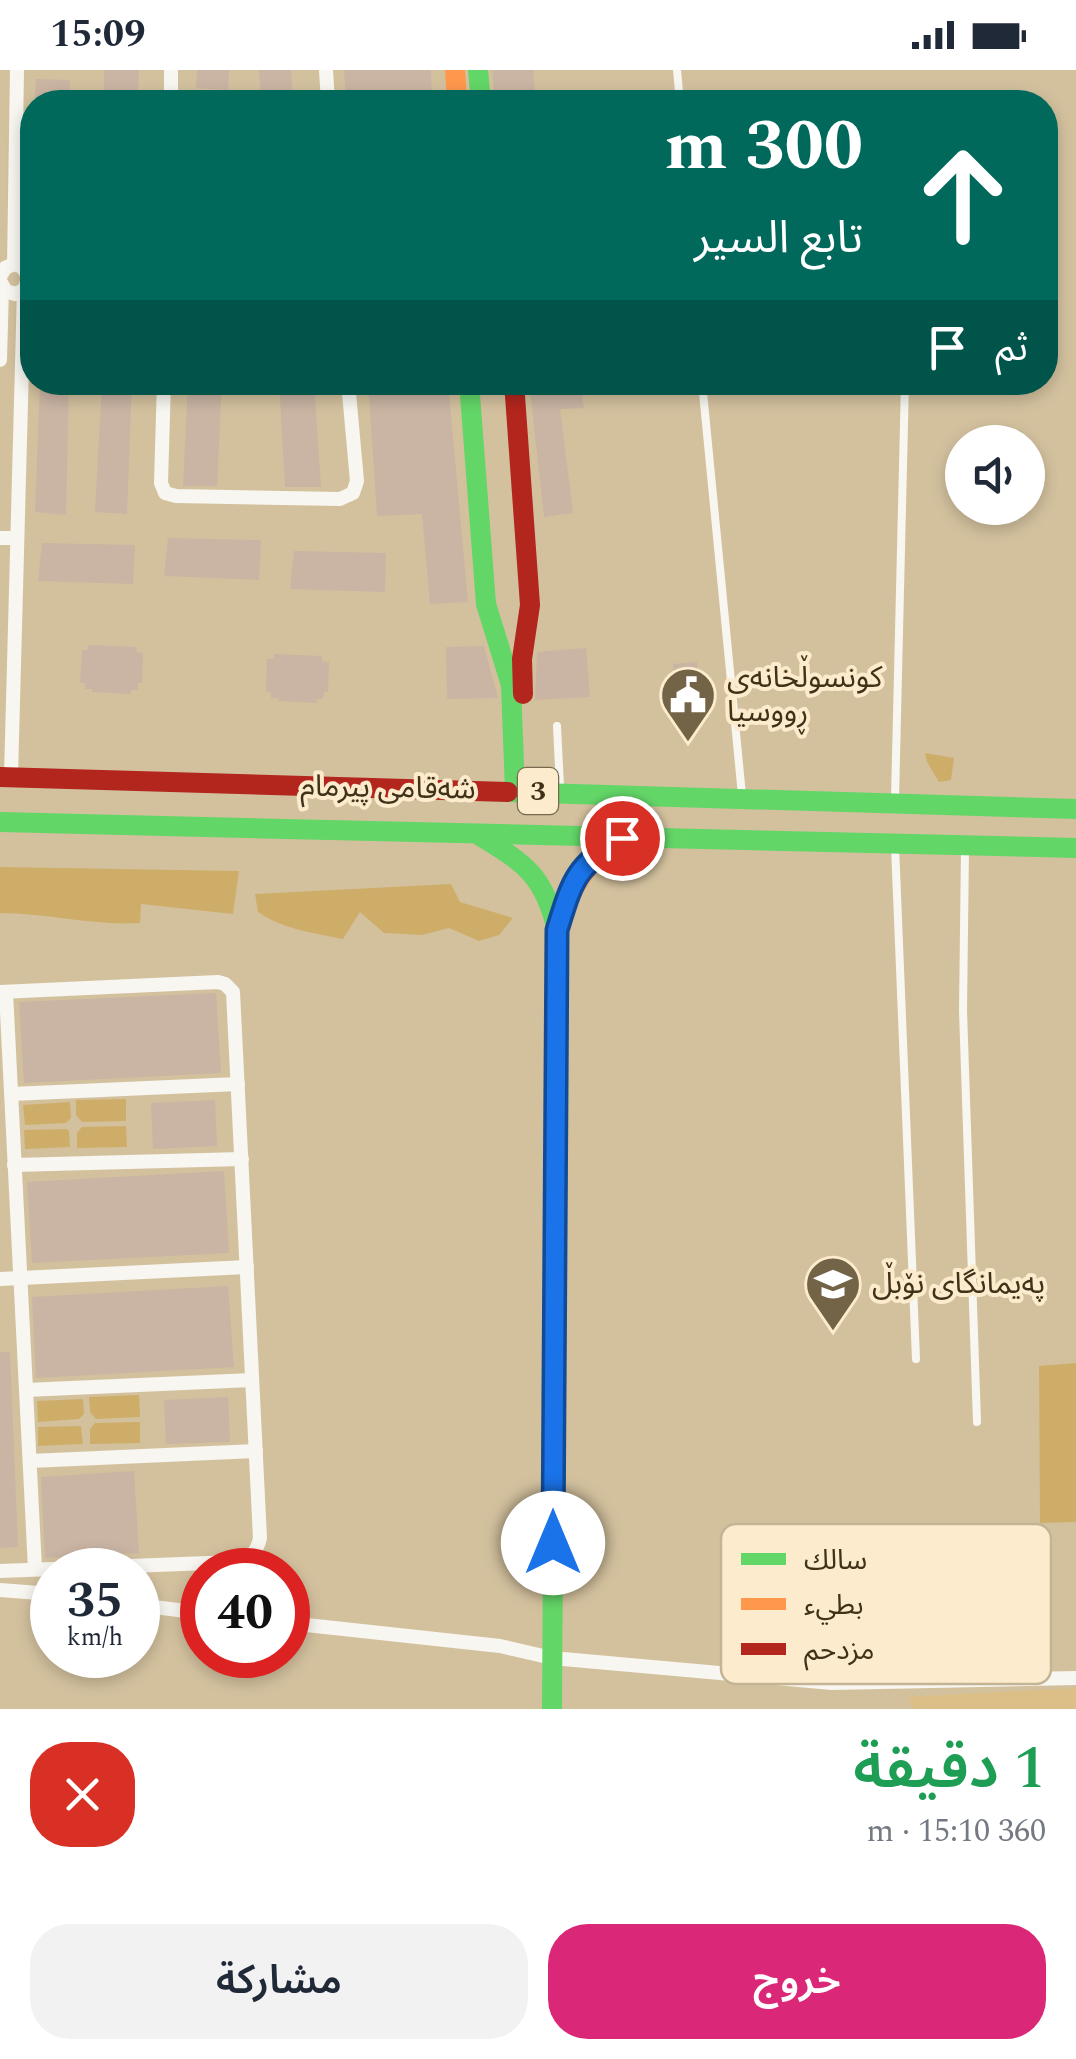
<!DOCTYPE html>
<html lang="ar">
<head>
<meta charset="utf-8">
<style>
  body { margin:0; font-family:Spectral,"Noto Sans Arabic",serif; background:#f2f2f3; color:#1f2937; direction:rtl; height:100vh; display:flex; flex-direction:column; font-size:38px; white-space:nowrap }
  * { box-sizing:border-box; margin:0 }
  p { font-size:32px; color:#747a83 }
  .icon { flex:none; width:55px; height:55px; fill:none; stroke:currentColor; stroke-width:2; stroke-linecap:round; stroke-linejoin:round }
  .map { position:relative; height:1639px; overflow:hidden; direction:ltr }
  .drawer { display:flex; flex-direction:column; background:#fff; flex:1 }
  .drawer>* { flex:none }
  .banner { position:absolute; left:20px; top:20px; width:1038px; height:305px; border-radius:40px; box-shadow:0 5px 15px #0003; direction:rtl; background:#00695c; color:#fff; overflow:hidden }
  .tools { position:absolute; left:945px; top:355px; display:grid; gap:20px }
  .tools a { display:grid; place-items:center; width:100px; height:100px; border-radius:50%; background:#fff; box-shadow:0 5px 15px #0003; font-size:50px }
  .speed { position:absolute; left:30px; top:1478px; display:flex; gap:20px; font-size:50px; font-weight:700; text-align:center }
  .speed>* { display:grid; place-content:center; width:130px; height:130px; border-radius:50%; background:#fff; box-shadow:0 5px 15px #0003; line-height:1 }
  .speed small { font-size:25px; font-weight:400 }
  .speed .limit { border:15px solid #d22; background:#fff; color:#111 }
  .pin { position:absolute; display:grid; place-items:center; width:85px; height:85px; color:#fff; margin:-42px; border:5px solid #fff; border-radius:50%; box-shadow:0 2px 10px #0007 }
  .me { position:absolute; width:110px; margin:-55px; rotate:0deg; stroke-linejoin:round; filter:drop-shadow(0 0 8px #0008) }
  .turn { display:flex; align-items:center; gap:35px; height:210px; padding:0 30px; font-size:45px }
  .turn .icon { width:130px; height:130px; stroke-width:2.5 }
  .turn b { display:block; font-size:70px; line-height:85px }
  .then { display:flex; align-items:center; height:95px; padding:0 30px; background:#0003; gap:20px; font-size:38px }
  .round { display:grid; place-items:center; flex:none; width:105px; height:105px; border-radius:40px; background:#f2f2f3 }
  .headline { display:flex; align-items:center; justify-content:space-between; height:170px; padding:0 30px }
  h1 { font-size:60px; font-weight:600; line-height:75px; color:#1e9e55 }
  .button { display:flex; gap:20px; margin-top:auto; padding:20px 30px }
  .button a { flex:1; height:115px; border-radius:40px; background:#db2777; color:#fff; font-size:40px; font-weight:600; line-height:115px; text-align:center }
  .button a+a { background:#f2f2f3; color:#1f2937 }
  .status { display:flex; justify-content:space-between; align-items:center; height:70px; padding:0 50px; background:#fff; direction:ltr }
  .status svg { height:28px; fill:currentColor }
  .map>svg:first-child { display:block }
</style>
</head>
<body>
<div class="status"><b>15:09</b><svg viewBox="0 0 49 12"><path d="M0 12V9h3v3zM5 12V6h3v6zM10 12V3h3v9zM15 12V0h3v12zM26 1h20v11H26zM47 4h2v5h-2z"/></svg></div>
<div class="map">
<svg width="1076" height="1639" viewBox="0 0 1076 1639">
  <rect width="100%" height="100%" fill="#d3c19e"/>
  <polygon fill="#dbbf87" points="1076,1618 1076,1639 914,1639 907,1627"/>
  <g fill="#cead69">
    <polygon points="925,683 954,688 951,710 939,712 927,692"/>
    <path d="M0,797l239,4 -6,43 -92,-10 -1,19c-47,3 -92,-10 -140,-10z"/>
    <path d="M451,814l9,18 53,16 -14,17 -20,6 -30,-13 -27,7 -38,-2 -24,-21 -17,27c-29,-6 -61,-10 -85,-27l-3,-18z"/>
    <polygon points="126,1029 126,1051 82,1052 76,1045 76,1030"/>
    <polygon points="70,1032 71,1048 66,1053 25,1055 23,1035"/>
    <polygon points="126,1056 127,1077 77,1078 77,1063 82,1057"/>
    <polygon points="66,1059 69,1061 70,1077 25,1079 24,1060"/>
    <polygon points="1076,1293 1076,1452 1040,1453 1039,1296"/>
    <polygon points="139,1325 140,1347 96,1349 90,1342 89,1327"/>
    <polygon points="83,1329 84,1344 79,1349 38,1352 37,1331"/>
    <polygon points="140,1352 140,1373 90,1374 90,1359 95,1353"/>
    <polygon points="81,1356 83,1374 38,1376 38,1357"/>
  </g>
  <g fill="#cab4a3">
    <polygon points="104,0 139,0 138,22 104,22"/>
    <polygon points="197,0 229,0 228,20 196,18"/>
    <polygon points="259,0 291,0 293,32 261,32"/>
    <polygon points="344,0 431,0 432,32 346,32"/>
    <polygon points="492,0 533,0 536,32 495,32"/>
    <polygon points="36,9 70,10 69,32 35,32"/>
    <polygon points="40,312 69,312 66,445 35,442"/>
    <polygon points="102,312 132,312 127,444 95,442"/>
    <polygon points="188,312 222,312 217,416 183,416"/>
    <polygon points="279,312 314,312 321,417 285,417"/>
    <polygon points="368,312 448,312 468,532 430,534 422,444 377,446"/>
    <polygon points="529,312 558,312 558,318 606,313 607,321 582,326 584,338 560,339 573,443 544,447"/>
    <polygon points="168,468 261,470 259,510 164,506"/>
    <polygon points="42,473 135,475 133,514 38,511"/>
    <polygon points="294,481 386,483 385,522 290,519"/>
    <polygon points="88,575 137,577 136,582 143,583 142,613 138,613 138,620 131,620 131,624 92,622 92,619 85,619 85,613 80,613 82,580 88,580"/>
    <polygon points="484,576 498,628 447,629 446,577"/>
    <polygon points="586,578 590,627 535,630 537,582"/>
    <polygon points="274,584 322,586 322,591 329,592 328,622 324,622 323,629 317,629 317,633 278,631 278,628 271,628 271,622 266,622 267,589 274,589"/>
    <polygon points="697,592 698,611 675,613 673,594"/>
    <polygon points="216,923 221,1003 24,1013 19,932"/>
    <polygon points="215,1030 217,1076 153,1079 151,1033"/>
    <polygon points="224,1101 229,1183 32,1193 27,1112"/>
    <polygon points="228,1216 234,1297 36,1308 32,1227"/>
    <polygon points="0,1282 10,1282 18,1477 0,1478"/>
    <polygon points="228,1327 230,1372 166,1374 164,1330"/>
    <polygon points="134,1401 139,1483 45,1488 41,1407"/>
  </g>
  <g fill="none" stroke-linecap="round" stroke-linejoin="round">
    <g stroke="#f8f6f0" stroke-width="8">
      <polyline points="677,0 680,32"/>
      <polyline points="702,312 742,725"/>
      <polyline points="557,656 560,717"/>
      <polyline points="895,729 905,312"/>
      <polyline points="895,776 916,1289"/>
      <polyline points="965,778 963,941 977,1352"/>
    </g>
    <g stroke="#f8f6f0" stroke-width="14">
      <polyline points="326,0 328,32"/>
      <polyline points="171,32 171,0"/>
      <polyline points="14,194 17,0"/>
      <polyline points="0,207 5,198 14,194 22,197 29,207 24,220 15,224 6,221 0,211"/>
      <polyline points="0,290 2,218"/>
      <polyline points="164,312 161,413 165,423 176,426 340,429 353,423 357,411 348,312"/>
      <polyline points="0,468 17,468"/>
      <polyline points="11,707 24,220"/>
      <path d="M0,922l218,-10 7,2 8,8 27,546c-3,15 -11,22 -26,24l-234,9"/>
      <polyline points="6,922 35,1499"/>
      <polyline points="11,1024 238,1014"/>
      <polyline points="14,1095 242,1089"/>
      <polyline points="0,1209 247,1197"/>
      <polyline points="26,1320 252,1310"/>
      <polyline points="30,1391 256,1381"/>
      <polyline points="0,1520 52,1524"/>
      <polyline points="138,1535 202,1543"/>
      <polyline points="288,1553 500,1576 552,1588 832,1613 1076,1608"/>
    </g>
    <g stroke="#63d668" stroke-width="20">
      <polyline points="478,0 481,32"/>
      <polyline points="469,312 486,534 511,615 515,721"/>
      <polyline points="508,722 1076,739"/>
      <polyline points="0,752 1076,778"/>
      <path d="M480,766c46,28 64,40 77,94l-5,779"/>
    </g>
    <g stroke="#ff974d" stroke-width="20">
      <polyline points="455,0 457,32"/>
      <path d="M557,858c14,-41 29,-66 65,-91"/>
    </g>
    <g stroke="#b3261e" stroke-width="20">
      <polyline points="514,312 530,535 522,589 523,624"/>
      <polyline points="0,707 508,722"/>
    </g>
  </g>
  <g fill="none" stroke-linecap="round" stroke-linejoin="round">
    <g stroke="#114b97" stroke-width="25">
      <path id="route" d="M553,1473l4,-613c16,-51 18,-63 65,-92"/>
    </g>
    <use href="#route" stroke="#1a73e8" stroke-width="18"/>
  </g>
  <defs>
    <g id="civic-pin" transform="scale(2.875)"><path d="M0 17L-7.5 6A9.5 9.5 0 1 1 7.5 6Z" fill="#736447" stroke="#fcebcc"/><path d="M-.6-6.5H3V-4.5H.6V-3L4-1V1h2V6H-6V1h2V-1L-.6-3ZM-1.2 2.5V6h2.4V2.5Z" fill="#fff"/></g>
    <g id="school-pin" transform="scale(2.875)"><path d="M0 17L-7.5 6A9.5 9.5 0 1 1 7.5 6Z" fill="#736447" stroke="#fcebcc"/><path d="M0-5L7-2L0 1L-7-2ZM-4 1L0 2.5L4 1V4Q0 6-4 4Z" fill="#fff"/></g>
  </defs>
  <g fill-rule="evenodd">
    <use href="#civic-pin" x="688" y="625"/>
    <use href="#school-pin" x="833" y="1214"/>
  </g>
  <g text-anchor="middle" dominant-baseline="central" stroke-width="8" stroke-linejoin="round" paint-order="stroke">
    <rect fill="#fcebcc" stroke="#786a4e" stroke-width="2.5" x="518" y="698" width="40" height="46" rx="8"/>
    <g font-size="28" font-weight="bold" fill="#3f3218">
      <text x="538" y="721">3</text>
    </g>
    <g font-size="30" fill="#3f3218" stroke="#fcebcc" text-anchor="start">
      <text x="727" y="608">کونسوڵخانەی<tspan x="727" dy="34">ڕووسیا</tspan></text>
      <text x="872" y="1214">پەیمانگای نۆبڵ</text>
    </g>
    <g font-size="30" fill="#3f3218" stroke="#fcebcc">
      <text transform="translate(388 718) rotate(1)">شەقامی پیرمام</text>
    </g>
  </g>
  <rect x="721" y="1454" width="330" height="160" rx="15" fill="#fcebcc" stroke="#c3b496" stroke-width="2.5"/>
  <rect x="741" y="1483" width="45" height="12" fill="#63d668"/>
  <rect x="741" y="1528" width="45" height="12" fill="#ff974d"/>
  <rect x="741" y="1573" width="45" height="12" fill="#b3261e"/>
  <g font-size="28" fill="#3f3218">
    <text x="804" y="1499">سالك</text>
    <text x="804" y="1544">بطيء</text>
    <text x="804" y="1589">مزدحم</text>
  </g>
</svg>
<div class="tools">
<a><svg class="icon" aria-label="sound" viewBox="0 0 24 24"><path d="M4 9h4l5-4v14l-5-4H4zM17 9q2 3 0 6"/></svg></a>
</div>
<div class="speed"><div>35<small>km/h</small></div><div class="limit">40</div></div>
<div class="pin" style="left:622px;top:768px;background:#d93025"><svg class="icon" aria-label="arrive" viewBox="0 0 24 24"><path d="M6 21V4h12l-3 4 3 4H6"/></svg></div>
<svg class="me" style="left:553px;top:1473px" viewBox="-20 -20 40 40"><circle r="19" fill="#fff"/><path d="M0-13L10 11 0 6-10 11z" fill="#1a73e8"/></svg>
<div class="banner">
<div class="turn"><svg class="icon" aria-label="ahead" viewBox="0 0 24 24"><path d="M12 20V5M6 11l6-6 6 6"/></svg><div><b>300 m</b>تابع السير</div></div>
<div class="then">ثم<svg class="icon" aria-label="arrive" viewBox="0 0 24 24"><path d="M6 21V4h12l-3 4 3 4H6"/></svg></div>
</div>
</div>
<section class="drawer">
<div class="headline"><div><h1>1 دقيقة</h1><p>360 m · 15:10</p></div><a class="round" style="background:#d93025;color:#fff"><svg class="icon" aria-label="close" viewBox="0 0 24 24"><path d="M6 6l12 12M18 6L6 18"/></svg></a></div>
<div class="button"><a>خروج</a><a>مشاركة</a></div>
</section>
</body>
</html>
